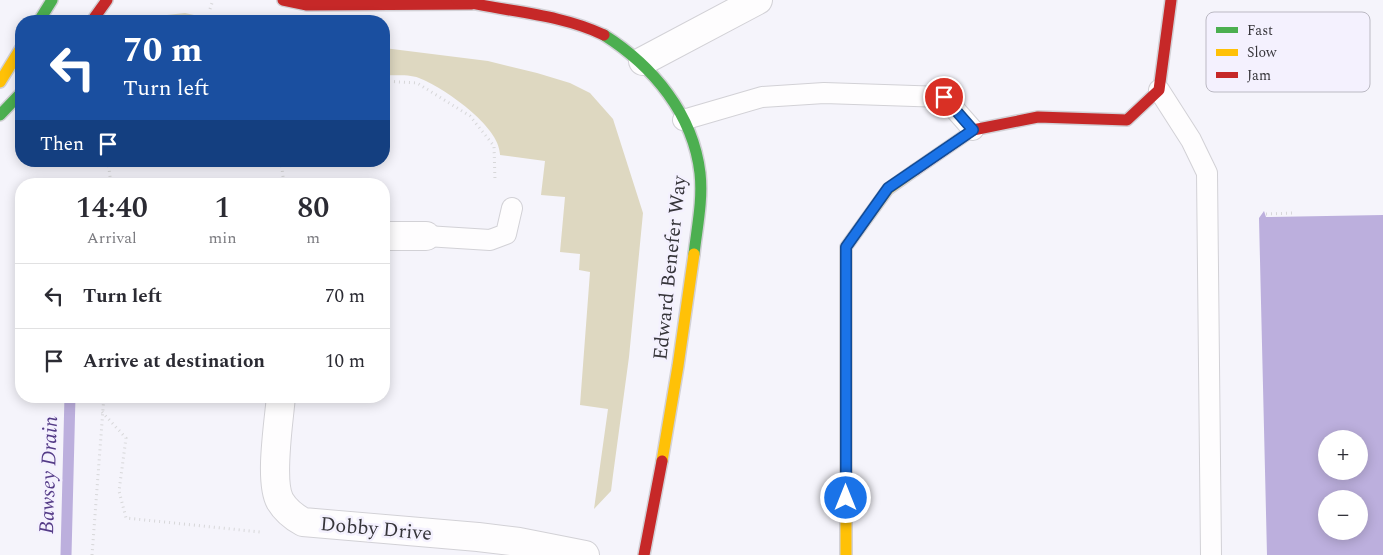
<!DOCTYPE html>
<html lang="en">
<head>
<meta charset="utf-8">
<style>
  body { margin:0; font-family:Spectral,serif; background:#f2f2f3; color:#2b2b33; height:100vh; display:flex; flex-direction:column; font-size:19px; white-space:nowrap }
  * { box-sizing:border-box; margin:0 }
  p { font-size:16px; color:#7c7c81 }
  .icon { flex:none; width:28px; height:28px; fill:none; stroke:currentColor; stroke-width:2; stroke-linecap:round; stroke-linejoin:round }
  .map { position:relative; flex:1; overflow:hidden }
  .sheet { position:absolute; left:15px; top:178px; width:375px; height:225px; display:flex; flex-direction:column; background:#fff; border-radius:20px; box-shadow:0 2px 12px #0003 }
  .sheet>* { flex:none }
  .top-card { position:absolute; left:15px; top:15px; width:375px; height:152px; border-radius:20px; box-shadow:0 2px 12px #0003; background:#1a4fa0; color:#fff; overflow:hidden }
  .tools { position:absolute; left:1318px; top:430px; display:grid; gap:10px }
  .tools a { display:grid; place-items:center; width:50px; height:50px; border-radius:50%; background:#fff; box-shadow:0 2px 12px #0003; font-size:25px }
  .pin { position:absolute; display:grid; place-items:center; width:42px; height:42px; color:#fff; margin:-21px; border:2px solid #fff; border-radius:50%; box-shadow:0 1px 5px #0007 }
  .me { position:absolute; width:55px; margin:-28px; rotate:0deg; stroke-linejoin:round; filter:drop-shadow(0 0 4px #0008) }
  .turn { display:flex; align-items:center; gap:18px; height:105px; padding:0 25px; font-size:22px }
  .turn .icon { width:65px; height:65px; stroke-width:2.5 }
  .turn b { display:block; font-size:35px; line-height:42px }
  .then { display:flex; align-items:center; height:48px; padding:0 25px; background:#0003; gap:10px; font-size:19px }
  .eta { display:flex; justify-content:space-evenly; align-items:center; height:85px; text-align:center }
  .eta b { font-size:30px; font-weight:600; line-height:35px }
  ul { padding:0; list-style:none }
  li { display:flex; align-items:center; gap:15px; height:65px; padding:0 25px; border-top:1px solid #e1e1e2 }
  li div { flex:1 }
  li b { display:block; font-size:19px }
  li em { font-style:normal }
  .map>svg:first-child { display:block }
</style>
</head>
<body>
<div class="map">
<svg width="1383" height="555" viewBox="0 0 1383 555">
  <rect width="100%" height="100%" fill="#f5f4fb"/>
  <g fill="#ded8c1">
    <polygon points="185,13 221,21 149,21 167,15"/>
    <path d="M384,48l104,13 49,12 33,10 20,10 23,26 30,94 -14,144 -16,118 -2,16 -17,18 14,-100 -28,-4 10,-133 -11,-2 1,-16 -20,-2 5,-55 -24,-2 4,-34 -45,-6c1,-28 -57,-68 -81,-77 -10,-4 -25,-2 -35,-3z"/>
  </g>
  <path fill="#bcafdd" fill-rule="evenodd" d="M1264,211l2,6 117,-2v340h-116l-8,-337zM1326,439h33v32h-33zM1326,499h33v32h-33z"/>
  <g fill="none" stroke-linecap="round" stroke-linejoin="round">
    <polyline stroke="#bcafdd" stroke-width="11" points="66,555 70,396"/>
    <g stroke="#d2d1d6" stroke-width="22">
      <g id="lane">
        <polyline points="1159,90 1191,140 1207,173 1211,555"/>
        <polyline points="683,120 762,97 824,93 944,97 973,130"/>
        <polyline points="426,236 490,240 506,234 512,208"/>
      </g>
    </g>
    <g stroke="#d2d1d6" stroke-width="30">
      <g id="street">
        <polyline points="643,61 758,0"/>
        <polyline points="384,236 426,236"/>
        <path d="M281,396c-2,25 -12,85 -1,105 6,10 14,16 23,21l175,15 41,5 66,13"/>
      </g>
    </g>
    <g stroke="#d2d1d6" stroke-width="14">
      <g id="fast">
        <polyline points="39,21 52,0"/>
        <path d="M604,35c49,31 89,79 96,138 3,27 -3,54 -6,81"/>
        <polyline points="0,115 21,93"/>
      </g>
    </g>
    <g stroke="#d2d1d6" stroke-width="14">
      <g id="slow">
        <polyline points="0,82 21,48"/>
        <polyline points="662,461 678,366 694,254"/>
        <polyline points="846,555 846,247 888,189 915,170"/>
      </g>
    </g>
    <g stroke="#d2d1d6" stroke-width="14">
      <g id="jam">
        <polyline points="283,0 307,5 472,4"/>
        <path d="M457,0c49,12 101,13 147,35"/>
        <polyline points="92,21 107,0"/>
        <polyline points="915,170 973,130 1038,117 1127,120 1159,90 1171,0"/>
        <polyline points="644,555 662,461"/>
      </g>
    </g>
    <g stroke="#d7d7d9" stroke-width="3" stroke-dasharray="1 4" stroke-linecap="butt">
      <polyline points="210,9 213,0"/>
      <polyline points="384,81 417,83 470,116 494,146 495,181"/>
      <polyline points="108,161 111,184"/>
      <polyline points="281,161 284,184"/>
      <polyline points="1266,214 1294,213"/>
      <polyline points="102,412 126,438 119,491 126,518 260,532"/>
      <polyline points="92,555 104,396"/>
    </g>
    <use href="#lane" stroke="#fefdfe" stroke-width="20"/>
    <use href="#street" stroke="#fefdfe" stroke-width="28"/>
    <use href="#fast" stroke="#4caf50" stroke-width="11"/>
    <use href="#slow" stroke="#ffc107" stroke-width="11"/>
    <use href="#jam" stroke="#c62828" stroke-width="11"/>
  </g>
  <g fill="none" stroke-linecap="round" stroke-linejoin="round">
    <g stroke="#114b97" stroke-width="12">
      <polyline id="route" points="846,498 846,247 888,188 973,130 944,97"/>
    </g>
    <use href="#route" stroke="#1a73e8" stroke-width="9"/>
  </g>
  <g text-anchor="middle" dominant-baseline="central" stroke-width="5" stroke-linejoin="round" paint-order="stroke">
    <g font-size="20" fill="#36353a" stroke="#f4f1fe">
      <text transform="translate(670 268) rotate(-84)">Edward Benefer Way</text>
      <text transform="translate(376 529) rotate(5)">Dobby Drive</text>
    </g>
    <g font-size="21" font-style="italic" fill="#543b87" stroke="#f4f1fe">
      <text transform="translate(49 475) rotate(-88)">Bawsey Drain</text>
    </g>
  </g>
  <rect x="1206" y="12" width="164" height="80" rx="8" fill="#f4f1fe" stroke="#bbb9c3" stroke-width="1"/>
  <rect x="1216" y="27" width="22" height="6" fill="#4caf50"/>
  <rect x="1216" y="49" width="22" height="7" fill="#ffc107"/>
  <rect x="1216" y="72" width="22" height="6" fill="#c62828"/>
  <g font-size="14" fill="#36353a">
    <text x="1247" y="35">Fast</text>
    <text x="1247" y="57">Slow</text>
    <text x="1247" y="80">Jam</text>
  </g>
</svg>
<div class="tools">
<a>+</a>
<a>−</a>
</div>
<div class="pin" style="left:944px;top:97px;background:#d93025"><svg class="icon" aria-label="arrive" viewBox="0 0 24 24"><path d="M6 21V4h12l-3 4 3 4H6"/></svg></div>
<svg class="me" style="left:846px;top:498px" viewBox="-20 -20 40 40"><circle r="17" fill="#1a73e8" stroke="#fff" stroke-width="3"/><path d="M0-11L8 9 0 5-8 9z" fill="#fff"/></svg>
<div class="top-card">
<div class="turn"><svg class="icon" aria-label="left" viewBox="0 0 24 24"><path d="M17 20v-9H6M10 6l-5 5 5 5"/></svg><div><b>70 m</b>Turn left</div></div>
<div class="then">Then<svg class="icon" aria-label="arrive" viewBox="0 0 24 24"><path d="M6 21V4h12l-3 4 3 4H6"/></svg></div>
</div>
<section class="sheet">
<div class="eta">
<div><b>14:40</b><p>Arrival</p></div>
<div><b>1</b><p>min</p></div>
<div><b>80</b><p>m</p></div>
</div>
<ul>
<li><svg class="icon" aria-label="left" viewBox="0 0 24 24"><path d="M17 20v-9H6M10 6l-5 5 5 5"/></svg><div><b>Turn left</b></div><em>70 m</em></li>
<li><svg class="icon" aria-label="arrive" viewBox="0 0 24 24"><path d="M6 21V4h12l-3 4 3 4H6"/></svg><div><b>Arrive at destination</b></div><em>10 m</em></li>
</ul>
</section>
</div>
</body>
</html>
